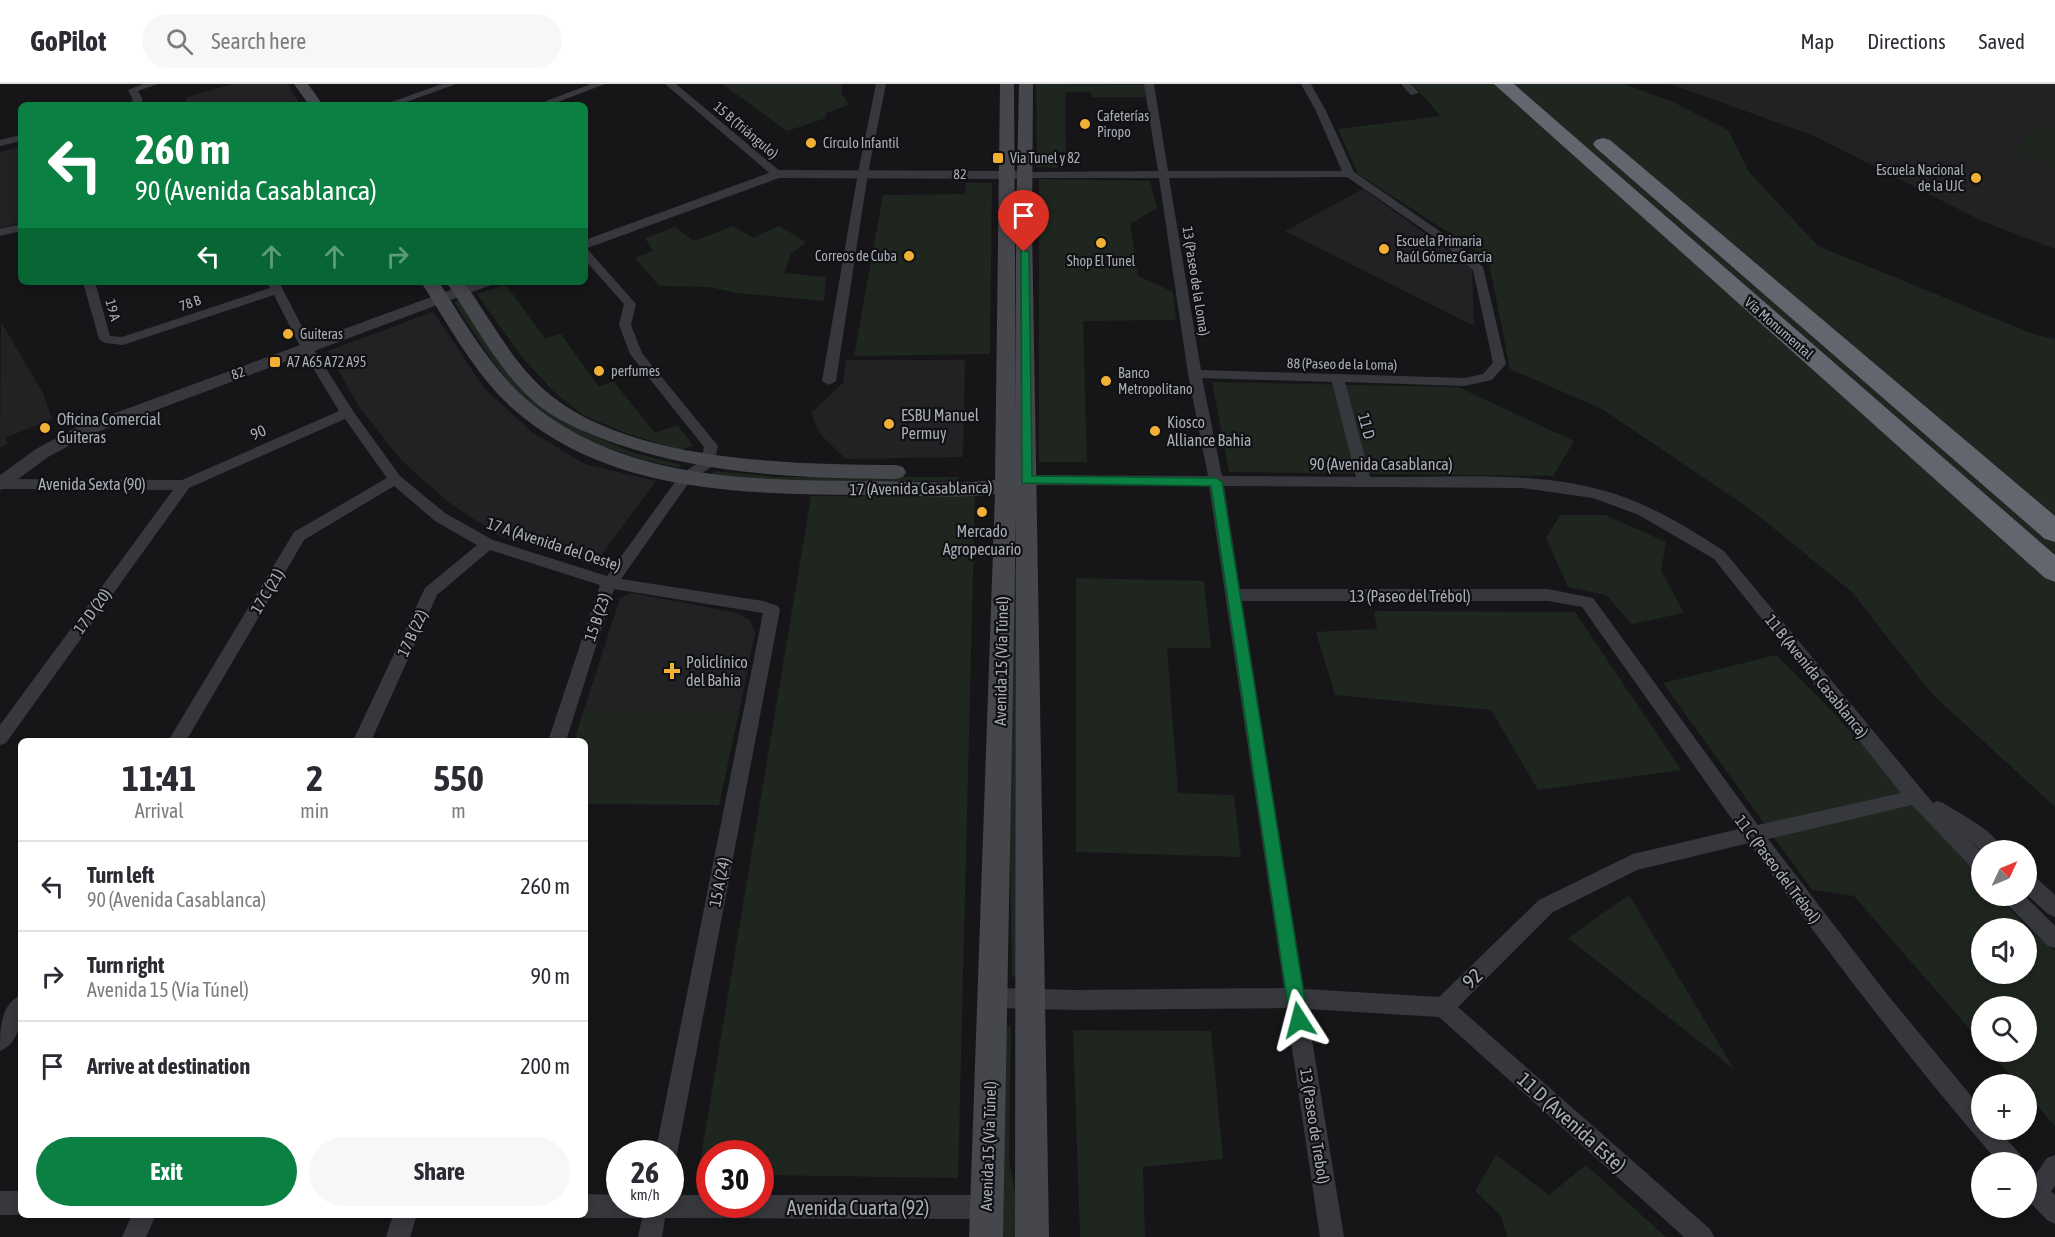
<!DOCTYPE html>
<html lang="en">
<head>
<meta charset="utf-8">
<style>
  body { margin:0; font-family:"Asap Condensed",sans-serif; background:#f7f7f7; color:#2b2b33; height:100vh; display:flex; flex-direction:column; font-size:22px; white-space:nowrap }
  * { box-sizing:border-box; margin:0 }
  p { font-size:20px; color:#7c7c81 }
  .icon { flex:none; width:33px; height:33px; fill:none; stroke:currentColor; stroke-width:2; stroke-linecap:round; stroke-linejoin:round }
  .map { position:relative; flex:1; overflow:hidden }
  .drawer { position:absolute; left:18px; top:654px; width:570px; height:480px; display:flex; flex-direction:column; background:#fff; border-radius:9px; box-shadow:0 3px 9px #0003 }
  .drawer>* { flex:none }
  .guide { position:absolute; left:18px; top:18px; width:570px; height:183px; border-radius:9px; box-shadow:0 3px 9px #0003; background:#0b8043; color:#fff; overflow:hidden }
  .needle { width:39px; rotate:46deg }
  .tools { position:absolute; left:1971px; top:756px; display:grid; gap:12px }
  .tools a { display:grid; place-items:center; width:66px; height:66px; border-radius:50%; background:#fff; box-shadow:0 3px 9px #0003; font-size:30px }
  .speed { position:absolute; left:606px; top:1056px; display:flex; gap:12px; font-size:30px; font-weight:700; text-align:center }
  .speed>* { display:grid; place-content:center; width:78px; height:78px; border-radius:50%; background:#fff; box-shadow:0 3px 9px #0003; line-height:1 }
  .speed small { font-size:15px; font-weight:400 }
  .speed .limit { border:9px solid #d22; background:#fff; color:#111 }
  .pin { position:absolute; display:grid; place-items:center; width:51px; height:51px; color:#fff; margin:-62px -26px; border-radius:50% 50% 50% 0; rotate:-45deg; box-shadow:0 0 6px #0007 }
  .pin .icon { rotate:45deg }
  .me { position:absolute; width:66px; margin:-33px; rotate:351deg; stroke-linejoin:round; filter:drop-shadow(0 0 4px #0008) }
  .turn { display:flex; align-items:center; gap:21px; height:126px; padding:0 18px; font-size:27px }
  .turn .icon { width:78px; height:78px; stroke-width:2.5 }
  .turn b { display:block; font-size:42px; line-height:51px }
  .lanes { display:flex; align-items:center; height:57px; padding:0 18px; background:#0003; justify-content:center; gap:30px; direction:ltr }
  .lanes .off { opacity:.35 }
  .eta { display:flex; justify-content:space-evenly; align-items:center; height:102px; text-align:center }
  .eta b { font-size:36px; font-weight:700; line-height:42px }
  .primary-button { display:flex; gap:12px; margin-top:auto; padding:12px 18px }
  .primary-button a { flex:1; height:69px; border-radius:36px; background:#0b8043; color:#fff; font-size:24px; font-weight:700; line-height:69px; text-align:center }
  .primary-button a+a { background:#f7f7f7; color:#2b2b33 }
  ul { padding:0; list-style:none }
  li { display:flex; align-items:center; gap:18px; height:90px; padding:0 18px; border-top:2px solid #e1e1e2 }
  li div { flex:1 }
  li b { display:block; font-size:22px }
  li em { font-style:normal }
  header { display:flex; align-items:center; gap:36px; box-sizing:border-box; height:84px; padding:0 30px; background:#fff; border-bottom:2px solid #e1e1e2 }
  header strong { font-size:28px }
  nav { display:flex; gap:33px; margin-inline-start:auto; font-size:21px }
  .search { width:420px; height:54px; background:#f7f7f7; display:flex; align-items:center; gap:15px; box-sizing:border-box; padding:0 21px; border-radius:33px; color:#7c7c81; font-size:22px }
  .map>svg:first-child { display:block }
</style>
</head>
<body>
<header>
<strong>GoPilot</strong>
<div class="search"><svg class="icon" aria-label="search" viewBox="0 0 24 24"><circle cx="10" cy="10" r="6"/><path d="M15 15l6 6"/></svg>Search here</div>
<nav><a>Map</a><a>Directions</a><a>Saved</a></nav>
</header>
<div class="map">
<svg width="2055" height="1153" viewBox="0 0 2055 1153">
  <rect width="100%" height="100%" fill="#161618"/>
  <g fill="#222225">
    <polygon points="232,0 288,0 300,21 188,21 185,14"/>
    <polygon points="1670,0 2055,0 2055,165 1982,137 1812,51"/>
    <polygon points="21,62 21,138 0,145 0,68"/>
    <polygon points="1363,105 1472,183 1474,242 1285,147"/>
    <polygon points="433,228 485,305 532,348 585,380 656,397 594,481 500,452 448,418 401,376 360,324 327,267"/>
    <polygon points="1,238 43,309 52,335 5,354 8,360 0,363"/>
    <polygon points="846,276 965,276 963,373 846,375 820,350 811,329 843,299"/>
    <polygon points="631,509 734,528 750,536 755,548 739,628 584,626 620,514"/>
  </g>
  <g fill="#1e261f" fill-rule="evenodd">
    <polygon points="722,0 843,0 841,8 849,21 826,29 826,34 787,47"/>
    <polygon points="1036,0 1145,1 1146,13 1092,13 1090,8 1065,8 1066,68 1057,68 1058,84 1037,83"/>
    <polygon points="1412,0 1624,0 1673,18 1728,46 1749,88 1818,162 2036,251 2055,255 2055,723 1931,609 1852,508 1750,425 1602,325 1510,285 1488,174 1358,90 1338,45 1441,32"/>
    <polygon points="2039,42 2055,47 2055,83 2011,69"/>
    <polygon points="1039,95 1150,97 1157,124 1130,140 1138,192 1173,208 1176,236 1083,237 1087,378 1039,378"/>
    <polygon points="966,99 992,99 990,270 854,272 883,111 965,110"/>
    <polygon points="733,142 753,154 779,142 806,158 791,170 784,189 826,193 824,217 737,209 709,203 659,202 635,174 653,167 645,154 675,143 694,157"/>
    <polygon points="506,201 545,254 561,250 599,303 613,297 655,349 678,341 693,362 680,366 620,347 583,331 552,306 521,272 477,210"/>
    <path d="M460,216l96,116 33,18 42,18 50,13 -2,3c-57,-13 -114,-30 -157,-72 -27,-27 -47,-62 -68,-94z"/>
    <polygon points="1212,298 1458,303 1574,357 1553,392 1229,388"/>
    <polygon points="714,387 777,393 959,393 958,397 770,397 711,391"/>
    <polygon points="975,411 958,1094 761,1091 760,1070 710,1070 709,1090 698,1090 811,412"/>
    <polygon points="1560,431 1605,431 1666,458 1661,487 1684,529 1632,540 1606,511 1568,503 1546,454"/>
    <polygon points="1014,479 1018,485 1016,892 1012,894 1010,777 1004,755"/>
    <polygon points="1076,494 1204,497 1211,564 1167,564 1178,709 1234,711 1241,773 1076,768"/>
    <polygon points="1374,527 1575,528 1681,686 1538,706 1491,626 1335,611 1316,548 1377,545"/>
    <path d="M1776,571l54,54 151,168 1,19h16l26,28 31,27v175l-28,-32 -1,-10h-8l-28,-32h36v-46h-44l-1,36 -127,-146 -42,-6 -149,-207zM1982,844h44v46h-44z"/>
    <polygon points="584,626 739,628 719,721 585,720 585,657 574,657"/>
    <polygon points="1629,811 1734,985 1568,854"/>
    <polygon points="1005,942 1011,943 1009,1078 1018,1121 1017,1153 1000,1153"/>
    <polygon points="1073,946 1211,947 1223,1075 1143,1083 1145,1153 1080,1153"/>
    <polygon points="1496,1071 1549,1111 1586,1081 1666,1153 1507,1153 1501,1132 1475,1107"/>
  </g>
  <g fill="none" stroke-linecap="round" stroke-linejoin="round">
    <g fill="#37383d" fill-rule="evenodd">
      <polygon points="143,0 158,0 138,7 143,16 138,21 128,21 133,16 128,6"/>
      <polygon points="442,0 456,0 398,21 383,21"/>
      <polygon points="591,0 605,0 550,21 536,21"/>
      <polygon points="665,0 676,0 781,88 781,92 773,92"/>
      <polygon points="876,0 886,0 868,89 836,297 829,301 822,297 858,89"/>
      <path d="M1144,0h10l14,87h174l-26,-60 -15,-27h10l15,27 28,61 97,67 32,28 23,97 -14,16 -28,6 -119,-4 25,95c82,1 166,-8 245,17 40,13 75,35 109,57l209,252 4,-2 6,2c18,11 53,29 60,47l-21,1 -14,-12 14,13v21l-7,-2 -63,-66 -144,34 118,154 96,116v21h16l22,24 3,8h-25c-88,-101 -170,-210 -249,-319l-112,27 -84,42 -95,95 252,222 4,8h-30l-245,-220 -132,-8 37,228h-24l-34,-229 -209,2 -85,-2 -7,-3 -3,-7 3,-7 7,-3 85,2 207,-2 -75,-502 -183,-1 -7,-5 7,-5 182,1 -20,-102 -29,-196h-135l-5,-3 5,-3 134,-1zM1347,93l96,66 30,27 20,93 -10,11 -19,4 -263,-8 -32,-192zM1202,294l130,4 24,95 -134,-1zM1224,402l299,2 70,10 46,17 75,44 187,234 -143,32 -165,-227 -45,-9h-308zM1242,517h306l34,6 157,222 -106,25 -94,46 -100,97 -135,-8z"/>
      <polygon points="1401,0 1411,0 1419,9 1411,11"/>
      <polygon points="21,51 21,57 0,62 0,56"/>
      <polygon points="21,140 21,147 0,152 0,145"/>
      <polygon points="585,166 589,167 636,220 631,241 642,269 718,362 713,382 690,397 621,495 763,517 778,522 780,526 677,1070 674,1078 670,1079 670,1070 655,1070 763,529 614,505 566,657 548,657 600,501 490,466 437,511 371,657 353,657 425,504 477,461 435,437 394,402 304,456 186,657 168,657 294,448 387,394 345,335 189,404 6,659 0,661 0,641 173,406 0,405 0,395 182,396 339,327 301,264 274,211 123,261 105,259 99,255 83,198 95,198 110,252 122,253 270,204 267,198 279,198 313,264 353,327 400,392 445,429 493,456 607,492 680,391 701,377 704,363 630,270 619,241 624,220 585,176"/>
      <polygon points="2026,789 2033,791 2055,811 2055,833 2048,830 2026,810"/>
      <polygon points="2002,812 2025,812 2055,842 2055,864 2048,862 2005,818"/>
      <path d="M21,911c0,20 1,47 -21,56 0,-20 0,-47 21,-56z"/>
      <polygon points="2055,1071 2055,1102 2051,1107 2055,1111 2055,1140 2047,1136 2026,1114 2026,1085 2036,1090 2047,1074"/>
      <rect x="0" y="1107" width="21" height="24"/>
      <polygon points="585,1110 620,1111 620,1120 670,1120 670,1111 710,1111 710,1120 760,1120 760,1111 987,1111 995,1115 999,1123 995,1131 987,1135 665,1134 662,1153 638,1153 642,1134 585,1134 579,1131 585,1131"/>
      <polygon points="132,1131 156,1131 146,1153 122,1153"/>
      <polygon points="393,1131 417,1131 410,1153 386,1153"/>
    </g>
    <g fill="#37383d" fill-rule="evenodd">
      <polygon points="777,86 1024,87 1031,91 1024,95 779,94 585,165 585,156"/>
      <polygon points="472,198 494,198 491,201 89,351 48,373 6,404 0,406 0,391 36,365 77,343"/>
    </g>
    <g fill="#45474d" fill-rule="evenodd">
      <polygon points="294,0 308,0 323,21 309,21"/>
      <path d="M1000,0h14l2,335v-194l3,-141h14l-1,141 17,1012h-34l1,-721 -13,721h-34l26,-743c-42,5 -85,1 -127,1 -122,-1 -260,-1 -357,-88 -37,-34 -63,-83 -90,-125h18c25,40 51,85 87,117 95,82 223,81 342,82 42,0 85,4 127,-1z"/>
      <path d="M446,198h18c25,35 46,76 78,106 82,75 249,76 354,77l7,2 3,5 -3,5 -7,2c-95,-1 -188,-4 -279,-35 -31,-11 -64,-24 -88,-47 -34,-32 -56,-77 -83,-115z"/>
    </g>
    <g fill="#63666e" fill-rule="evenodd">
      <polygon points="1494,0 1514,0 2055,471 2055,498 2045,494"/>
      <polygon points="1603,54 1610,56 2055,432 2055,458 2045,455 1596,64 1593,60 1596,56"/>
    </g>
  </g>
  <polygon fill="#0b8043" stroke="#07532c" stroke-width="1.5" points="1021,166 1029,168 1032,392 1216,394 1222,398 1308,936 1305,942 1299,945 1293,942 1290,936 1211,402 1022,399"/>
  <g fill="#f2b134" stroke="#111113" stroke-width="2">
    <circle cx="1085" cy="40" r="6"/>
    <circle cx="811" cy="59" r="6"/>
    <rect x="992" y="68" width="12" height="12" rx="3"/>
    <circle cx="1976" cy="94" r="6"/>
    <circle cx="1101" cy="159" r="6"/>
    <circle cx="1384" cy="165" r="6"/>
    <circle cx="909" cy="172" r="6"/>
    <circle cx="288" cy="250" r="6"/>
    <rect x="269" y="272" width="12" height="12" rx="3"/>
    <circle cx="599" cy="287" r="6"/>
    <circle cx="1106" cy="297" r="6"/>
    <circle cx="889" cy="340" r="6"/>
    <circle cx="45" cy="344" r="6"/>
    <circle cx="1155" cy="347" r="6"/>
    <circle cx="982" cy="428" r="6"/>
    <path d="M669 578h6v6h6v6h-6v6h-6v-6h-6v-6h6z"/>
  </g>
  <g text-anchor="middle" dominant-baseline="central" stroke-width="4.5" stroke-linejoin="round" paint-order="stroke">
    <g font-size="14" fill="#a8adb8" stroke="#111113" text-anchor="start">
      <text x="1097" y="32">Cafeterías<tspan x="1097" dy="16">Piropo</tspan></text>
      <text x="823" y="59">Círculo Infantil</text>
      <text x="1010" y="74">Via Tunel y 82</text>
      <text x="1964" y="86" text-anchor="end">Escuela Nacional<tspan x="1964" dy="16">de la UJC</tspan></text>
      <text x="1396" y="157">Escuela Primaria<tspan x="1396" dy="16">Raúl Gómez García</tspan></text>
      <text x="897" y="172" text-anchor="end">Correos de Cuba</text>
      <text x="1101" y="177" text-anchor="middle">Shop El Tunel</text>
      <text x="300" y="250">Guiteras</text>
      <text x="287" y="278">A7 A65 A72 A95</text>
      <text x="611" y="287">perfumes</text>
      <text x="1118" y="289">Banco<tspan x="1118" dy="16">Metropolitano</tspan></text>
    </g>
    <g font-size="14" fill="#a8adb8" stroke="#111113">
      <text transform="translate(746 46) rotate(40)">15 B (Triángulo)</text>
      <text transform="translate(960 90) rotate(1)">82</text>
      <text transform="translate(1196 197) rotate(81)">13 (Paseo de la Loma)</text>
      <text transform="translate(190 219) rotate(-19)">78 B</text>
      <text transform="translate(113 226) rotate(74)">19 A</text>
      <text transform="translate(1779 244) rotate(41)">Vía Monumental</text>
      <text transform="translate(1342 280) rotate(1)">88 (Paseo de la Loma)</text>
      <text transform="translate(238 289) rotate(-20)">82</text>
    </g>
    <g font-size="16" fill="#a8adb8" stroke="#111113" text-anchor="start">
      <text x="901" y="331">ESBU Manuel<tspan x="901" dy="18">Permuy</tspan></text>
      <text x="57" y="335">Oficina Comercial<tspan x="57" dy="18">Guiteras</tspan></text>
      <text x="1167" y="338">Kiosco<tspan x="1167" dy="18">Alliance Bahia</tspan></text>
      <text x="982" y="447" text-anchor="middle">Mercado<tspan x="982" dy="18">Agropecuario</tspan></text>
      <text x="686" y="578">Policlínico<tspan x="686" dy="18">del Bahía</tspan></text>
    </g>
    <g font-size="16" fill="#a8adb8" stroke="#111113">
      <text transform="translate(1367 342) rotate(75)">11 D</text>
      <text transform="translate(258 348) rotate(-24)">90</text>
      <text x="1381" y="380">90 (Avenida Casablanca)</text>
      <text x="92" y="400">Avenida Sexta (90)</text>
      <text transform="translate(921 404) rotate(-1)">17 (Avenida Casablanca)</text>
      <text transform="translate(554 460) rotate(18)">17 A (Avenida del Oeste)</text>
      <text transform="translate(267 507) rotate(-59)">17 C (21)</text>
      <text x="1410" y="512">13 (Paseo del Trébol)</text>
      <text transform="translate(92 527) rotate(-54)">17 D (20)</text>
      <text transform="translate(597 533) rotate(-71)">15 B (23)</text>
      <text transform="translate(412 549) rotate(-65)">17 B (22)</text>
      <text transform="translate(1001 577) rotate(-89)">Avenida 15 (Vía Túnel)</text>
      <text transform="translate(1817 592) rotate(51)">11 B (Avenida Casablanca)</text>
      <text transform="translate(1778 785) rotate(53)">11 C (Paseo del Trébol)</text>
      <text transform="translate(719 798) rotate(-79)">15 A (24)</text>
      <text transform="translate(1315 1042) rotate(81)">13 (Paseo de Trebol)</text>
      <text transform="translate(988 1062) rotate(-88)">Avenida 15 (Vía Túnel)</text>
    </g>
    <g font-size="20" fill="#a8adb8" stroke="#111113">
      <text transform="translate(1472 894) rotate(-44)">92</text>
      <text transform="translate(1572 1038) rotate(42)">11 D (Avenida Este)</text>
      <text x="858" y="1123">Avenida Cuarta (92)</text>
    </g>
  </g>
</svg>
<div class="tools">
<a><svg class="needle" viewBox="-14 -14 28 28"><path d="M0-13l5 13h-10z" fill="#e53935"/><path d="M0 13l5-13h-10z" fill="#7c7c81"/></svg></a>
<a><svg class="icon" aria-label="sound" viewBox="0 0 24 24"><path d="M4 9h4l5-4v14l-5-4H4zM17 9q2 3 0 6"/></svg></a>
<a><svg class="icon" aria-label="search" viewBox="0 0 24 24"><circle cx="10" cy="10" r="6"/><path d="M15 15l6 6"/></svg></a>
<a>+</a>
<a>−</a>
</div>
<div class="speed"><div>26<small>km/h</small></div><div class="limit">30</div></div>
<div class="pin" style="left:1024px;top:168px;background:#d93025"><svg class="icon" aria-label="arrive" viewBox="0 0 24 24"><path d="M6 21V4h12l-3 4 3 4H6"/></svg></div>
<svg class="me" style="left:1299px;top:936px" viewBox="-20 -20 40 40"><path d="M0-17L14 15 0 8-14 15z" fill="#0b8043" stroke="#fff" stroke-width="4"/></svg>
<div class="guide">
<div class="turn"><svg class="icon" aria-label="left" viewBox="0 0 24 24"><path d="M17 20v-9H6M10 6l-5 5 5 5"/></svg><div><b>260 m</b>90 (Avenida Casablanca)</div></div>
<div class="lanes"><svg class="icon" aria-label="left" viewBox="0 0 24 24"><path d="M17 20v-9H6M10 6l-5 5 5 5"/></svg><svg class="icon off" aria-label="ahead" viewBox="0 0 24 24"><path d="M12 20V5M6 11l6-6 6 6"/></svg><svg class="icon off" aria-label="ahead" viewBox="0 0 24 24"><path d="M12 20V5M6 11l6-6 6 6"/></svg><svg class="icon off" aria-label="right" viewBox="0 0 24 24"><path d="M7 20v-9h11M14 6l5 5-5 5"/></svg></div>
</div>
<section class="drawer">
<div class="eta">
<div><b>11:41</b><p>Arrival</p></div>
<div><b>2</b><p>min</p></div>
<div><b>550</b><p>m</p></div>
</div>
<ul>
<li><svg class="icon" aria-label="left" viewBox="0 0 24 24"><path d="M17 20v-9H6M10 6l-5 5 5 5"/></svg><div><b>Turn left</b><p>90 (Avenida Casablanca)</p></div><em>260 m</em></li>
<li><svg class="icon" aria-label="right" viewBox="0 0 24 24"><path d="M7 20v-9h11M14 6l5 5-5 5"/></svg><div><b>Turn right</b><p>Avenida 15 (Vía Túnel)</p></div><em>90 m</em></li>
<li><svg class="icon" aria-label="arrive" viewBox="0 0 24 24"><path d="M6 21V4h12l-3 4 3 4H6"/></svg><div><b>Arrive at destination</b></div><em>200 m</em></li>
</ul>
<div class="primary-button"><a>Exit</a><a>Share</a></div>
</section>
</div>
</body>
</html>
